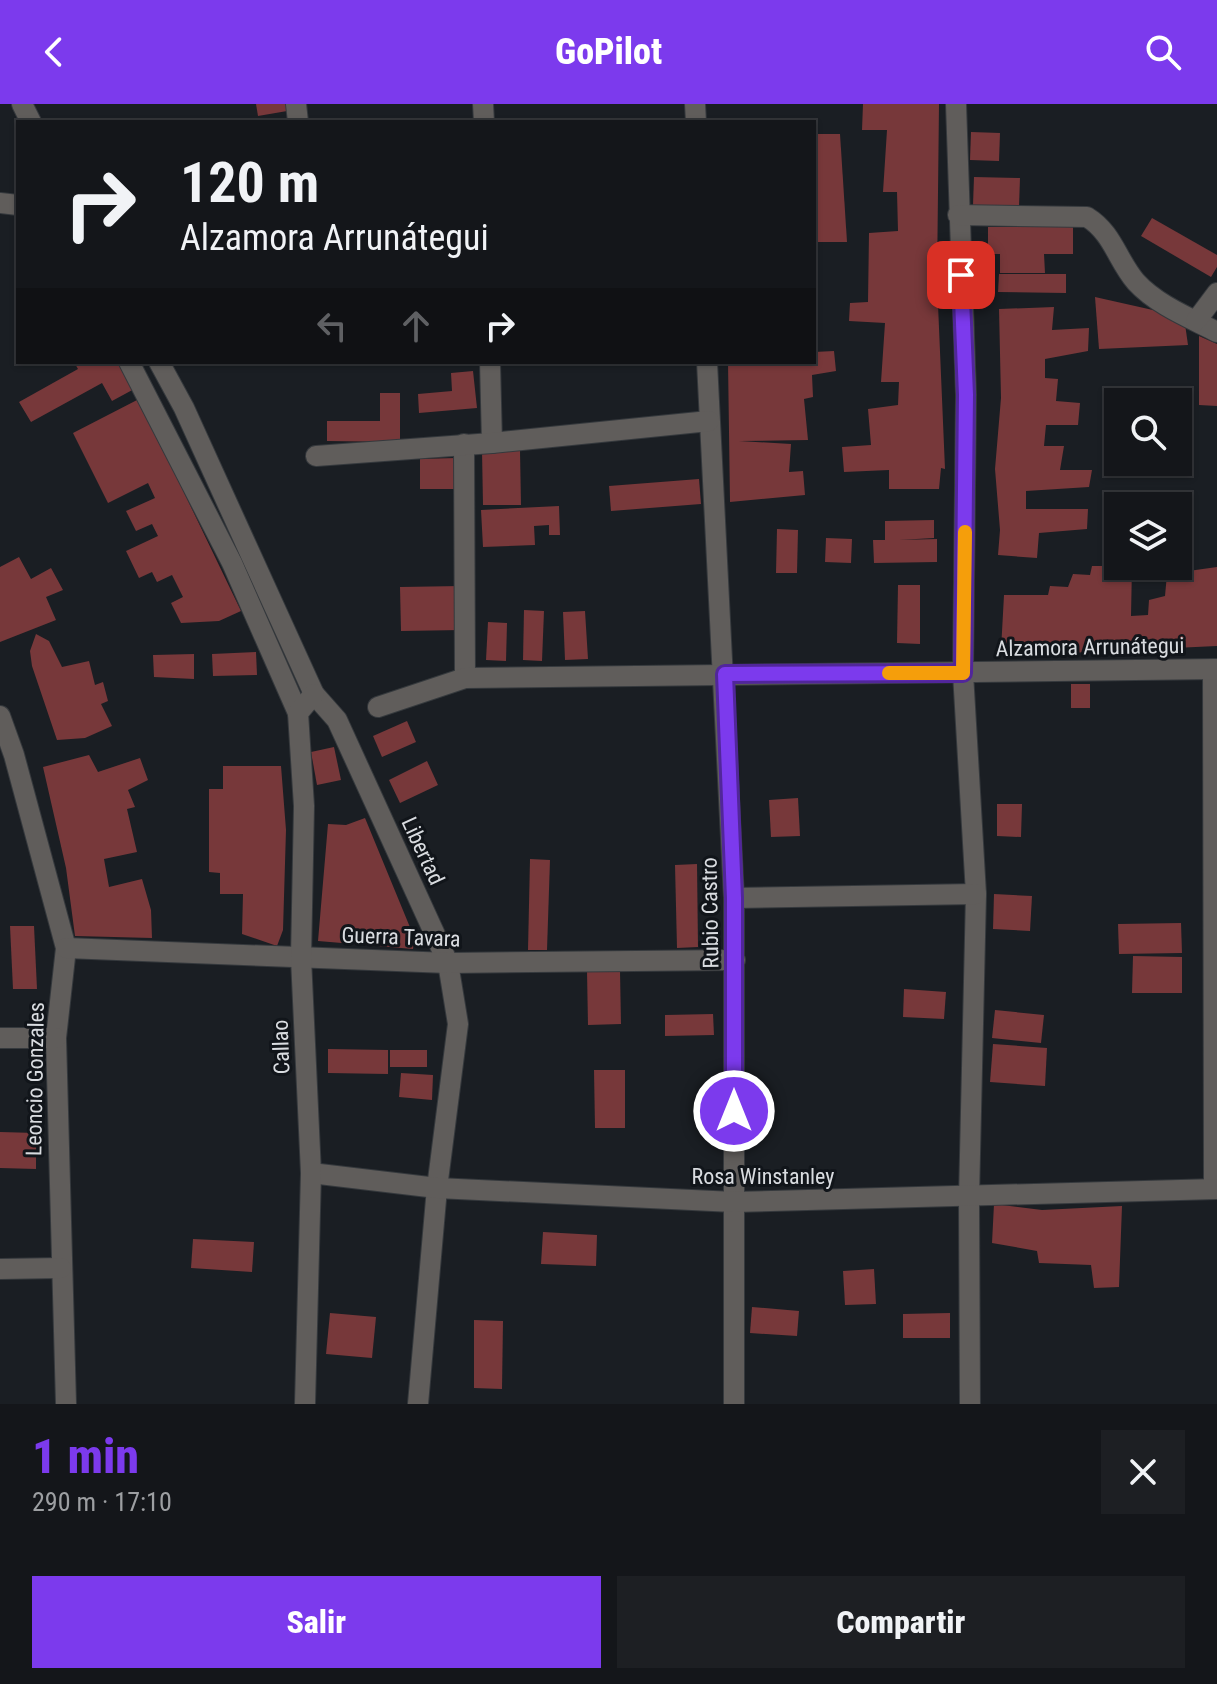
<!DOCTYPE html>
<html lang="es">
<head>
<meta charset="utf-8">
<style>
  body { margin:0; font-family:"Roboto Condensed",sans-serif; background:#1d1f23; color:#f1f3f6; height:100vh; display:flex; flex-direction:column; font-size:30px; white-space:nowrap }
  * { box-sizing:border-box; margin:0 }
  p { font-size:26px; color:#9d9fa2 }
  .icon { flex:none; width:44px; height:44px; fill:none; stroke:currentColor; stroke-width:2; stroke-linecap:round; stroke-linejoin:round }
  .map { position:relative; height:1300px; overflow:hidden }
  .details { display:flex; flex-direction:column; background:#14161a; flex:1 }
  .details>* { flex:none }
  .guide { position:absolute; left:16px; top:16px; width:800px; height:244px; border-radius:0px; box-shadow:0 2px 6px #0004,0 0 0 2px #333539; background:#14161a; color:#f1f3f6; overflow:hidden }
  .fabs { position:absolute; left:1104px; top:284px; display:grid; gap:16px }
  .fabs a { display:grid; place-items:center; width:88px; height:88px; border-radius:0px; background:#14161a; box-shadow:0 2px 6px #0004,0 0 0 2px #333539; font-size:40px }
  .pin { position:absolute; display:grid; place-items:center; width:68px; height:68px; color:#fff; margin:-34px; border-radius:16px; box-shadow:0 4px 12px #0006 }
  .me { position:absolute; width:88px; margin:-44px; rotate:0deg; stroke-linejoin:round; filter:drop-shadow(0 0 6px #0008) }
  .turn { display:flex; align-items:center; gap:28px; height:168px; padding:0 32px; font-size:36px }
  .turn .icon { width:104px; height:104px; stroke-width:2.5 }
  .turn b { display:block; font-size:56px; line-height:68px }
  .lanes { display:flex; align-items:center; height:76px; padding:0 32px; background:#0003; justify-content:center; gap:40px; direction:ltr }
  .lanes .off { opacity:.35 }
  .round { display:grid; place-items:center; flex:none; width:84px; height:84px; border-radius:0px; background:#1d1f23 }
  .overview { display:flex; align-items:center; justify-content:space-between; height:136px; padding:0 32px }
  h1 { font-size:48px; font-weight:800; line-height:60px; color:#7c3aed }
  .button { display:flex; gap:16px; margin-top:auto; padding:16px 32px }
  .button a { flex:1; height:92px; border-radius:0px; background:#7c3aed; color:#fff; font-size:32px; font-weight:800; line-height:92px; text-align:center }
  .button a+a { background:#1d1f23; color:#f1f3f6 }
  header { display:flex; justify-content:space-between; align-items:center; height:104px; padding:0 32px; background:#7c3aed; color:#fff; font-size:36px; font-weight:800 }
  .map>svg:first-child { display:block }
</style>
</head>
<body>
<header><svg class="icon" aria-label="back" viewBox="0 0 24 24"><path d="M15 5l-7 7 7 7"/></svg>GoPilot<svg class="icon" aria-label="search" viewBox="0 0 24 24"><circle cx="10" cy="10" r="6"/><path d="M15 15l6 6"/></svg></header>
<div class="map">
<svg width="1217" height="1300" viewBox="0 0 1217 1300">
  <rect width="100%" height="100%" fill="#1a1e23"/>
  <g fill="#77383a">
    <polygon points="256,0 292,0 293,6 258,12"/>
    <polygon points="863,0 939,0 937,177 945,365 941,364 939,385 889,385 889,366 844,368 842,343 871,341 868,305 898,301 899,278 881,278 885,219 849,217 850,199 868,198 869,129 898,127 897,88 883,88 887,26 862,26"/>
    <polygon points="971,28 1000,29 999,57 970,56"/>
    <polygon points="815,30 840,30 847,138 818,138"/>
    <polygon points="974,73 1020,74 1019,103 973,101"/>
    <polygon points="1152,114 1217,151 1217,163 1211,173 1141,132"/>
    <polygon points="988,123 1073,123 1073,150 1044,150 1045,169 1000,169 1000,150 988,150"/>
    <polygon points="999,170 1066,170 1066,189 998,188"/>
    <polygon points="1095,193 1184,213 1188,241 1099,245"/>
    <polygon points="1054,203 1052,226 1089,224 1088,247 1045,255 1045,274 1058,275 1056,297 1080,299 1078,321 1046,321 1044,342 1064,342 1060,366 1092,366 1089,383 1026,387 1026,405 1088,405 1087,425 1039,429 1037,454 998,451 1000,426 995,365 1001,294 999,205"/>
    <polygon points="1199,232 1217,240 1217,302 1199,301"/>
    <polygon points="834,247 836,267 812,271 813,293 804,295 808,336 739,337 791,340 789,368 803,367 805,391 730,398 728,258 814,258 814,248"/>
    <polygon points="74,258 121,258 136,284 112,297 102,279 31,318 19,298 78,265"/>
    <polygon points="473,267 477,304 419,309 418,290 452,287 451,269"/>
    <polygon points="380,289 400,289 400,338 327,337 327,317 380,317"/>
    <polygon points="139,295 241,507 219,517 181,519 171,499 183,493 172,471 157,478 152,468 139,474 126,447 158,432 152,420 136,427 126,407 155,394 148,379 108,399 73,329"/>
    <polygon points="1178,325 1188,325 1189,350 1178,350"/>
    <polygon points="482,347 520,347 521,401 483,401"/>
    <polygon points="456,354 456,385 420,385 420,355"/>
    <polygon points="699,375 701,400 611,407 609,382"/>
    <polygon points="559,402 560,431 549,431 549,421 534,422 535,441 483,443 481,406"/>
    <polygon points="934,416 934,434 899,436 937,435 937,458 874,459 873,436 885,436 885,417"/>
    <polygon points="777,425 798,426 797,469 776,469"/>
    <polygon points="826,434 852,435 851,459 825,458"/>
    <polygon points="19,453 31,475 51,464 63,486 46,493 56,516 0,538 0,463"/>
    <polygon points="1092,462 1132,462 1131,512 1148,511 1149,496 1165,492 1167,470 1217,463 1217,542 1046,550 1001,546 1004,491 1048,491 1050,482 1068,483 1073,470 1090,471"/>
    <polygon points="898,481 920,481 920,540 897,539"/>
    <polygon points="461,482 462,526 401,527 400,483"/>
    <polygon points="524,506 544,507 542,557 523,556"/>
    <polygon points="585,507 588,555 565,556 563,508"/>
    <polygon points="488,518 507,519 506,557 486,556"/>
    <polygon points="36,530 49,537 62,563 89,557 95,581 103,578 108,597 101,600 112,622 85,634 57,636 32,562 30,547"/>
    <polygon points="256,548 257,571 213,572 212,550"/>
    <polygon points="194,550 194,575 154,573 153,551"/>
    <rect x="1071" y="580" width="19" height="24"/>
    <polygon points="407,617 416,638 382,653 373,632"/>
    <polygon points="334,643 341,676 317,681 311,648"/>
    <polygon points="89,651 98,668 140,654 148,676 128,686 135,703 127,705 137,748 104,755 109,783 142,775 151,806 152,834 75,832 66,764 43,663"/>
    <polygon points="427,657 438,681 400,699 389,676"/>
    <polygon points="223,662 281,662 286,726 283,826 277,842 242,830 243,790 220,790 220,769 209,768 209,685 223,685"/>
    <polygon points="798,694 800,732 771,733 769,696"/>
    <polygon points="997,700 1022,700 1021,733 997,732"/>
    <polygon points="365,714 414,833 413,845 318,837 328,720 346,721"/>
    <polygon points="530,755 550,756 547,846 528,846"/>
    <polygon points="697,760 698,843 677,844 675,761"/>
    <polygon points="994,790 1032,792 1030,827 993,825"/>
    <polygon points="1181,819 1182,849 1119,850 1118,820"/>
    <polygon points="10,822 34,822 37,885 13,885"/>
    <polygon points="1133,852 1182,853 1182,889 1132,889"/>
    <polygon points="587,867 620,867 621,920 588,921"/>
    <polygon points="904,885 946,888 944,915 903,913"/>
    <polygon points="995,906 1044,911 1041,939 992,934"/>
    <polygon points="713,910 714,931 665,932 665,911"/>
    <polygon points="993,940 1047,944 1045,982 990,978"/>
    <polygon points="328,945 388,946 388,970 328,969"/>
    <rect x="390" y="946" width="37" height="17"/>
    <polygon points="594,966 625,966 625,1024 595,1024"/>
    <polygon points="401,969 433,971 432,996 399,993"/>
    <polygon points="0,1028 36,1029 36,1065 0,1064"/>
    <polygon points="994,1100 1042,1106 1122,1102 1119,1183 1094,1184 1091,1161 1039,1159 1037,1147 992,1139"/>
    <polygon points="543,1128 597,1131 596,1162 541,1160"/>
    <polygon points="193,1135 254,1138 252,1168 191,1164"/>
    <polygon points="874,1165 876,1200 845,1201 843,1167"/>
    <polygon points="752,1203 799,1207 797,1232 750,1229"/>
    <polygon points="330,1209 376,1213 372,1254 326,1250"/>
    <polygon points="950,1209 950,1234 903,1234 903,1210"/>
    <polygon points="474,1216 503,1217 502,1285 474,1284"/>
  </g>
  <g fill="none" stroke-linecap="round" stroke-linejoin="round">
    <g stroke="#35393d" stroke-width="22">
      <g id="minor">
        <polyline points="22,0 31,18"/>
        <polyline points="296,0 298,18"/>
        <polyline points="483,0 484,18"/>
        <polyline points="695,0 696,18"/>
        <polyline points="956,0 966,291 963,569 976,790 969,1094 970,1300"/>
        <polyline points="0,99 18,101"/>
        <path d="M958,111l129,2c26,16 30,43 49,65 21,23 54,36 81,50"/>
        <polyline points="1196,217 1217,189"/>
        <polyline points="129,258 232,459 298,609"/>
        <polyline points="159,258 184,304 314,590 337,616 448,859 458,920 437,1084 418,1300"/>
        <polyline points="490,258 492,339"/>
        <polyline points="707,258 734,794 734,1300"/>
        <polyline points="464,340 465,574"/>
        <polyline points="316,352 492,339 709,317"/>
        <polyline points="1213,565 1214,1085"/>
        <polyline points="378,603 465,574 1217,565"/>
        <polyline points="0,612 14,651 66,844 56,934 66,1300"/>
        <polyline points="734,794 976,790"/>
        <polyline points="66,844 448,859 735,856"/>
        <polyline points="0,934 56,934"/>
        <polyline points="311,1069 437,1084 734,1098 1217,1085"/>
        <polyline points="0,1165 61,1164"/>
        <polyline points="305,1300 311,1069 301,854 304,702 298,609 314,590"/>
      </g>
    </g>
    <use href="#minor" stroke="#605d5b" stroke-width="20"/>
  </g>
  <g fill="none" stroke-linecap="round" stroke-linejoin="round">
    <g stroke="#51269a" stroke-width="20">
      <polyline id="route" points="734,1007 734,794 725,570 963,569 966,291 961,171"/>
    </g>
    <use href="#route" stroke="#7c3aed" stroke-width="14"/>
    <polyline stroke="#f59e0b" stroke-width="14" points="889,569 963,569 965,428"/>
  </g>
  <g text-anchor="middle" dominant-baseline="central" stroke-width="6" stroke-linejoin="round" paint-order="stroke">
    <g font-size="22" fill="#d9dce0" stroke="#11151a">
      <text transform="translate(1090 543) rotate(-1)">Alzamora Arrunátegui</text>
      <text transform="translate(423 747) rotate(65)">Libertad</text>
      <text transform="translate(710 809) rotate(-91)">Rubio Castro</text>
      <text transform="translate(401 833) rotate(2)">Guerra Tavara</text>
      <text transform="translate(281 943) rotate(-92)">Callao</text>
      <text transform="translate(35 975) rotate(-89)">Leoncio Gonzales</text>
      <text x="763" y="1072">Rosa Winstanley</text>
    </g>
  </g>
</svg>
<div class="fabs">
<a><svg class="icon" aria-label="search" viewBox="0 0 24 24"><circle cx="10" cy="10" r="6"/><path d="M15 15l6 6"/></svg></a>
<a><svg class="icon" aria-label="layers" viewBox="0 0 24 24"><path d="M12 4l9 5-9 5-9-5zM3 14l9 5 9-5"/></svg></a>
</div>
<div class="pin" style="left:961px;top:171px;background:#d93025"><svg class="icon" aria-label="arrive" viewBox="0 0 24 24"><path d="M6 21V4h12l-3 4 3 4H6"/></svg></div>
<svg class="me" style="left:734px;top:1007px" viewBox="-20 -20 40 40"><circle r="17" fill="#7c3aed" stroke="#fff" stroke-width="3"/><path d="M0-11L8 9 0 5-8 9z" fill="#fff"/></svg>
<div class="guide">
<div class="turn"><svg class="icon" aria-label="right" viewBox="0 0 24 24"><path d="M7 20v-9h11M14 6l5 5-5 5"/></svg><div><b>120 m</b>Alzamora Arrunátegui</div></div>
<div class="lanes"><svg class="icon off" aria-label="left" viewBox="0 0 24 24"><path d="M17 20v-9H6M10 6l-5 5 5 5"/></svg><svg class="icon off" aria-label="ahead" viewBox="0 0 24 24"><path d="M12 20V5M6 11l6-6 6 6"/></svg><svg class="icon" aria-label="right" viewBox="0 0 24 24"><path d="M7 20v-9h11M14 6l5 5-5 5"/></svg></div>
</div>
</div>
<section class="details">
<div class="overview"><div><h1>1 min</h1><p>290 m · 17:10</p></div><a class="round"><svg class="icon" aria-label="close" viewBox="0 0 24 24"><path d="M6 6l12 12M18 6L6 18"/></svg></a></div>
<div class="button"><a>Salir</a><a>Compartir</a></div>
</section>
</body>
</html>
